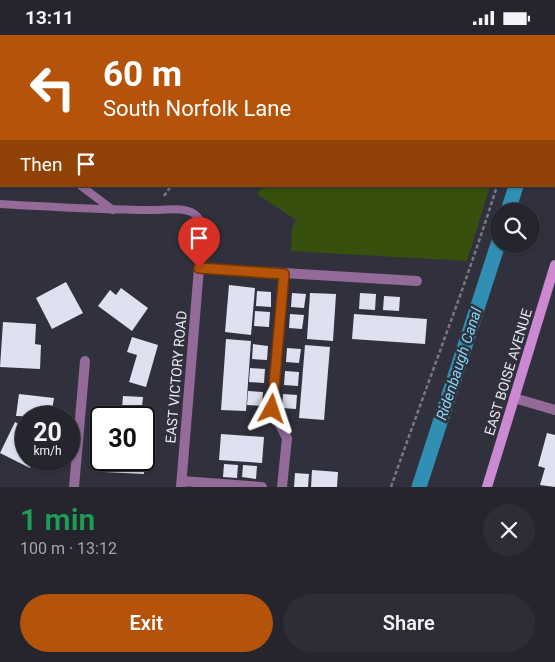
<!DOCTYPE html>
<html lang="en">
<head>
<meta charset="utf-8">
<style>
  body { margin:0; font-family:Roboto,sans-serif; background:#2c2d35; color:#f1f3f6; height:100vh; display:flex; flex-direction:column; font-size:19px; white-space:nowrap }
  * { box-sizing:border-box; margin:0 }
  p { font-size:16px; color:#a3a5aa }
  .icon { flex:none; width:28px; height:28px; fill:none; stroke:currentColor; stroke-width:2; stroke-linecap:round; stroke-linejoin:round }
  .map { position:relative; height:452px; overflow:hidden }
  .side { display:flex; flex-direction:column; background:#24252d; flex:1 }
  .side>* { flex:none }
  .hud { position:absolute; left:0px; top:0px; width:555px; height:152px; box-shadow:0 1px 4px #0004,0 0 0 1px #414249; background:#b45309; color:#fff; overflow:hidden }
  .fabs { position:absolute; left:490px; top:168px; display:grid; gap:10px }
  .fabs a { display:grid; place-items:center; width:50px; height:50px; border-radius:50%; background:#24252d; box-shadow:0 1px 4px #0004,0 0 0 1px #414249; font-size:25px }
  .speed { position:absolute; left:15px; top:371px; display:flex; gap:10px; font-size:25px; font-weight:700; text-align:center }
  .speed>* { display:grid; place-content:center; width:65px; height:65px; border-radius:50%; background:#24252d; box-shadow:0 1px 4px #0004,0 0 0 1px #414249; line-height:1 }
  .speed small { font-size:12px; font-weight:400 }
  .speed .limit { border:2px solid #111; border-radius:8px; background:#fff; color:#111 }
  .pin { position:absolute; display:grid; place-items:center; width:42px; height:42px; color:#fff; margin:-51px -21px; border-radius:50% 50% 50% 0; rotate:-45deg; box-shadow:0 0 5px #0007 }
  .pin .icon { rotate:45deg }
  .me { position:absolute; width:55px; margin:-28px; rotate:5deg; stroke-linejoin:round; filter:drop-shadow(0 0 4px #0008) }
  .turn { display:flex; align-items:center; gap:18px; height:105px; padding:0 20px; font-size:22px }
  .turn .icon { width:65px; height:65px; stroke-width:2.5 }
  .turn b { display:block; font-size:35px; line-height:42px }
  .then { display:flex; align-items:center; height:48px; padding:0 20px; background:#0003; gap:10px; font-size:19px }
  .round { display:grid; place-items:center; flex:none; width:52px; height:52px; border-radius:26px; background:#2c2d35 }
  .head { display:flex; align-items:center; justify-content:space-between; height:85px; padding:0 20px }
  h1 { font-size:30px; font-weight:600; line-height:38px; color:#1e9e55 }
  .action { display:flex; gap:10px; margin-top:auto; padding:10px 20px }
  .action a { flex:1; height:58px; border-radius:30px; background:#b45309; color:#fff; font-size:20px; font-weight:600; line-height:58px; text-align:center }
  .action a+a { background:#2c2d35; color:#f1f3f6 }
  .status { display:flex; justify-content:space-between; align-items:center; height:35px; padding:0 25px; background:#24252d; direction:ltr }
  .status svg { height:14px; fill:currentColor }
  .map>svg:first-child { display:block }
</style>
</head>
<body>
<div class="status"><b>13:11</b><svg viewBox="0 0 49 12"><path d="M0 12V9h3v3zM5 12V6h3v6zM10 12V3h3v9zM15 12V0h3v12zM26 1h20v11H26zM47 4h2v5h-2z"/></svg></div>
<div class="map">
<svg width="555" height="452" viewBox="0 0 555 452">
  <rect width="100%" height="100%" fill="#30313c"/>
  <g fill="#37500d">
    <polygon points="233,0 537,0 536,1"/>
    <polygon points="263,151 490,151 467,226 291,216 292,193 296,185 257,159"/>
  </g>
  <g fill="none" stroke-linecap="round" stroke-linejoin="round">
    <g stroke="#308fb2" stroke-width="15">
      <polyline points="554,36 555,32"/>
      <polyline points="508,176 516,151"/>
      <polyline points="419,452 499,206"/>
    </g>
  </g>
  <g fill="#e0e1f0">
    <polygon points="66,247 83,278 52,294 36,263"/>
    <polygon points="229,250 255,253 251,300 225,297"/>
    <polygon points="121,253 148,273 132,296 98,271 110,255 116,260"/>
    <polygon points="257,256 271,257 271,272 256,271"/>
    <polygon points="292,258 306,259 304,273 291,272"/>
    <polygon points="310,258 336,259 333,306 307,304"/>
    <polygon points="360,258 376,259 375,275 359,274"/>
    <polygon points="384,261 400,262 399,276 383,275"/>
    <polygon points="255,276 270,277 269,292 254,291"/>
    <polygon points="290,279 304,280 302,294 289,293"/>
    <polygon points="354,279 427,284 425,309 352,304"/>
    <polygon points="3,287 36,289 35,309 41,310 40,334 0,332"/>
    <polygon points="132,302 158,310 146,352 129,347 137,320 127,317"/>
    <polygon points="226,304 251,306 246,376 221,375"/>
    <polygon points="253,309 268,311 267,325 252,324"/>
    <polygon points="305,310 330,312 324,385 299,383"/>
    <polygon points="287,313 301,314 299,328 286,327"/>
    <polygon points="250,333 265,334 264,348 249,347"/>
    <polygon points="285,336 299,337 298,351 284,350"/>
    <polygon points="248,356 263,357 262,371 247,370"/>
    <polygon points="19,359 54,363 51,382 16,381"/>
    <polygon points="283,359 297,360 296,374 282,373"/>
    <polygon points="123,361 143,362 141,382 106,382 106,372 122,373"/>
    <polygon points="15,387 26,393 26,425 34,425 30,433 0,418"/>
    <polygon points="547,398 555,400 555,452 540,450 545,433 538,431"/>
    <polygon points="221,399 264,402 262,428 219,425"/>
    <polygon points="103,425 144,425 144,439 103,437"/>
    <polygon points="224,429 238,430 237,443 223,442"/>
    <polygon points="243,430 257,431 256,444 242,442"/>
    <polygon points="312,435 338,437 337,452 311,452"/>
    <polygon points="295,438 309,439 308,452 294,452"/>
  </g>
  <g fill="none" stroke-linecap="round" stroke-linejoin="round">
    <g stroke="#777881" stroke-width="2.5" stroke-dasharray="4 2.5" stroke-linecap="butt">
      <polyline points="230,0 230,1"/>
      <polyline points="79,1 80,0"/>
      <polyline points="545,1 546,0"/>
      <polyline points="164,161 171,151"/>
      <path d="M391,452c35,-101 74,-199 106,-301"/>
    </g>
    <g stroke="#946a98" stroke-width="8">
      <polyline points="0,44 1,46"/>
      <polyline points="81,151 113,175"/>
      <path d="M0,169c51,3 102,6 153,6 12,0 34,-4 44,6 9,9 3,40 2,52"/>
    </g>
    <g stroke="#946a98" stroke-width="10">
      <polyline points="514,363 555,375"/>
      <polyline points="182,446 262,452"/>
      <polyline points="74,452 85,326"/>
      <polyline points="181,452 199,233 417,246"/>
      <polyline points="282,452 287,403 272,374 284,239"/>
    </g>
    <polyline stroke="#cb89d2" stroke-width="10" points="487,452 555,230"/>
  </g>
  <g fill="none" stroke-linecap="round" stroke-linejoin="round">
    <g stroke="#753606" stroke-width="12">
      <polyline id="route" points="199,233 284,239 272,374"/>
    </g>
    <use href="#route" stroke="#b45309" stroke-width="9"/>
  </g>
  <g text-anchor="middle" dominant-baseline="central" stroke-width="5" stroke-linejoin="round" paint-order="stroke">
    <g font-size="14" fill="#e8e9f0" stroke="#30313c">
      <text transform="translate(508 337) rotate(-73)">EAST BOISE AVENUE</text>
      <text transform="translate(176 342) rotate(-85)">EAST VICTORY ROAD</text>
    </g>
    <g font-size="15" font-style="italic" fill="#83d6f8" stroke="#30313c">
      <text transform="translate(459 329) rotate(-72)">Ridenbaugh Canal</text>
    </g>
  </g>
</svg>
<div class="fabs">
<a><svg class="icon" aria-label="search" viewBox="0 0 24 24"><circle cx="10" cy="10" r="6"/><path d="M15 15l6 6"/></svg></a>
</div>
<div class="speed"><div>20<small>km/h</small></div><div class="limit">30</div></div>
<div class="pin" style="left:199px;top:233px;background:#d93025"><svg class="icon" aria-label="arrive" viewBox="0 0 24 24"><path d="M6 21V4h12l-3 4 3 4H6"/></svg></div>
<svg class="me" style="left:272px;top:374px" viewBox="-20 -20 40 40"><path d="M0-17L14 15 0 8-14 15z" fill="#b45309" stroke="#fff" stroke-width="4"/></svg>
<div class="hud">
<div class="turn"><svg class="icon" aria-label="left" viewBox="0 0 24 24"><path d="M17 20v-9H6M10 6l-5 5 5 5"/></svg><div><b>60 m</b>South Norfolk Lane</div></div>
<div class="then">Then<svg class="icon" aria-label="arrive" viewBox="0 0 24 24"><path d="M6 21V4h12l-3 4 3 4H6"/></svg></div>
</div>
</div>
<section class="side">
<div class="head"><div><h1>1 min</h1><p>100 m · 13:12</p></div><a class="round"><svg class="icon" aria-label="close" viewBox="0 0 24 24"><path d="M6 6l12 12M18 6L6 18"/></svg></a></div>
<div class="action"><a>Exit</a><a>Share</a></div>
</section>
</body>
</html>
